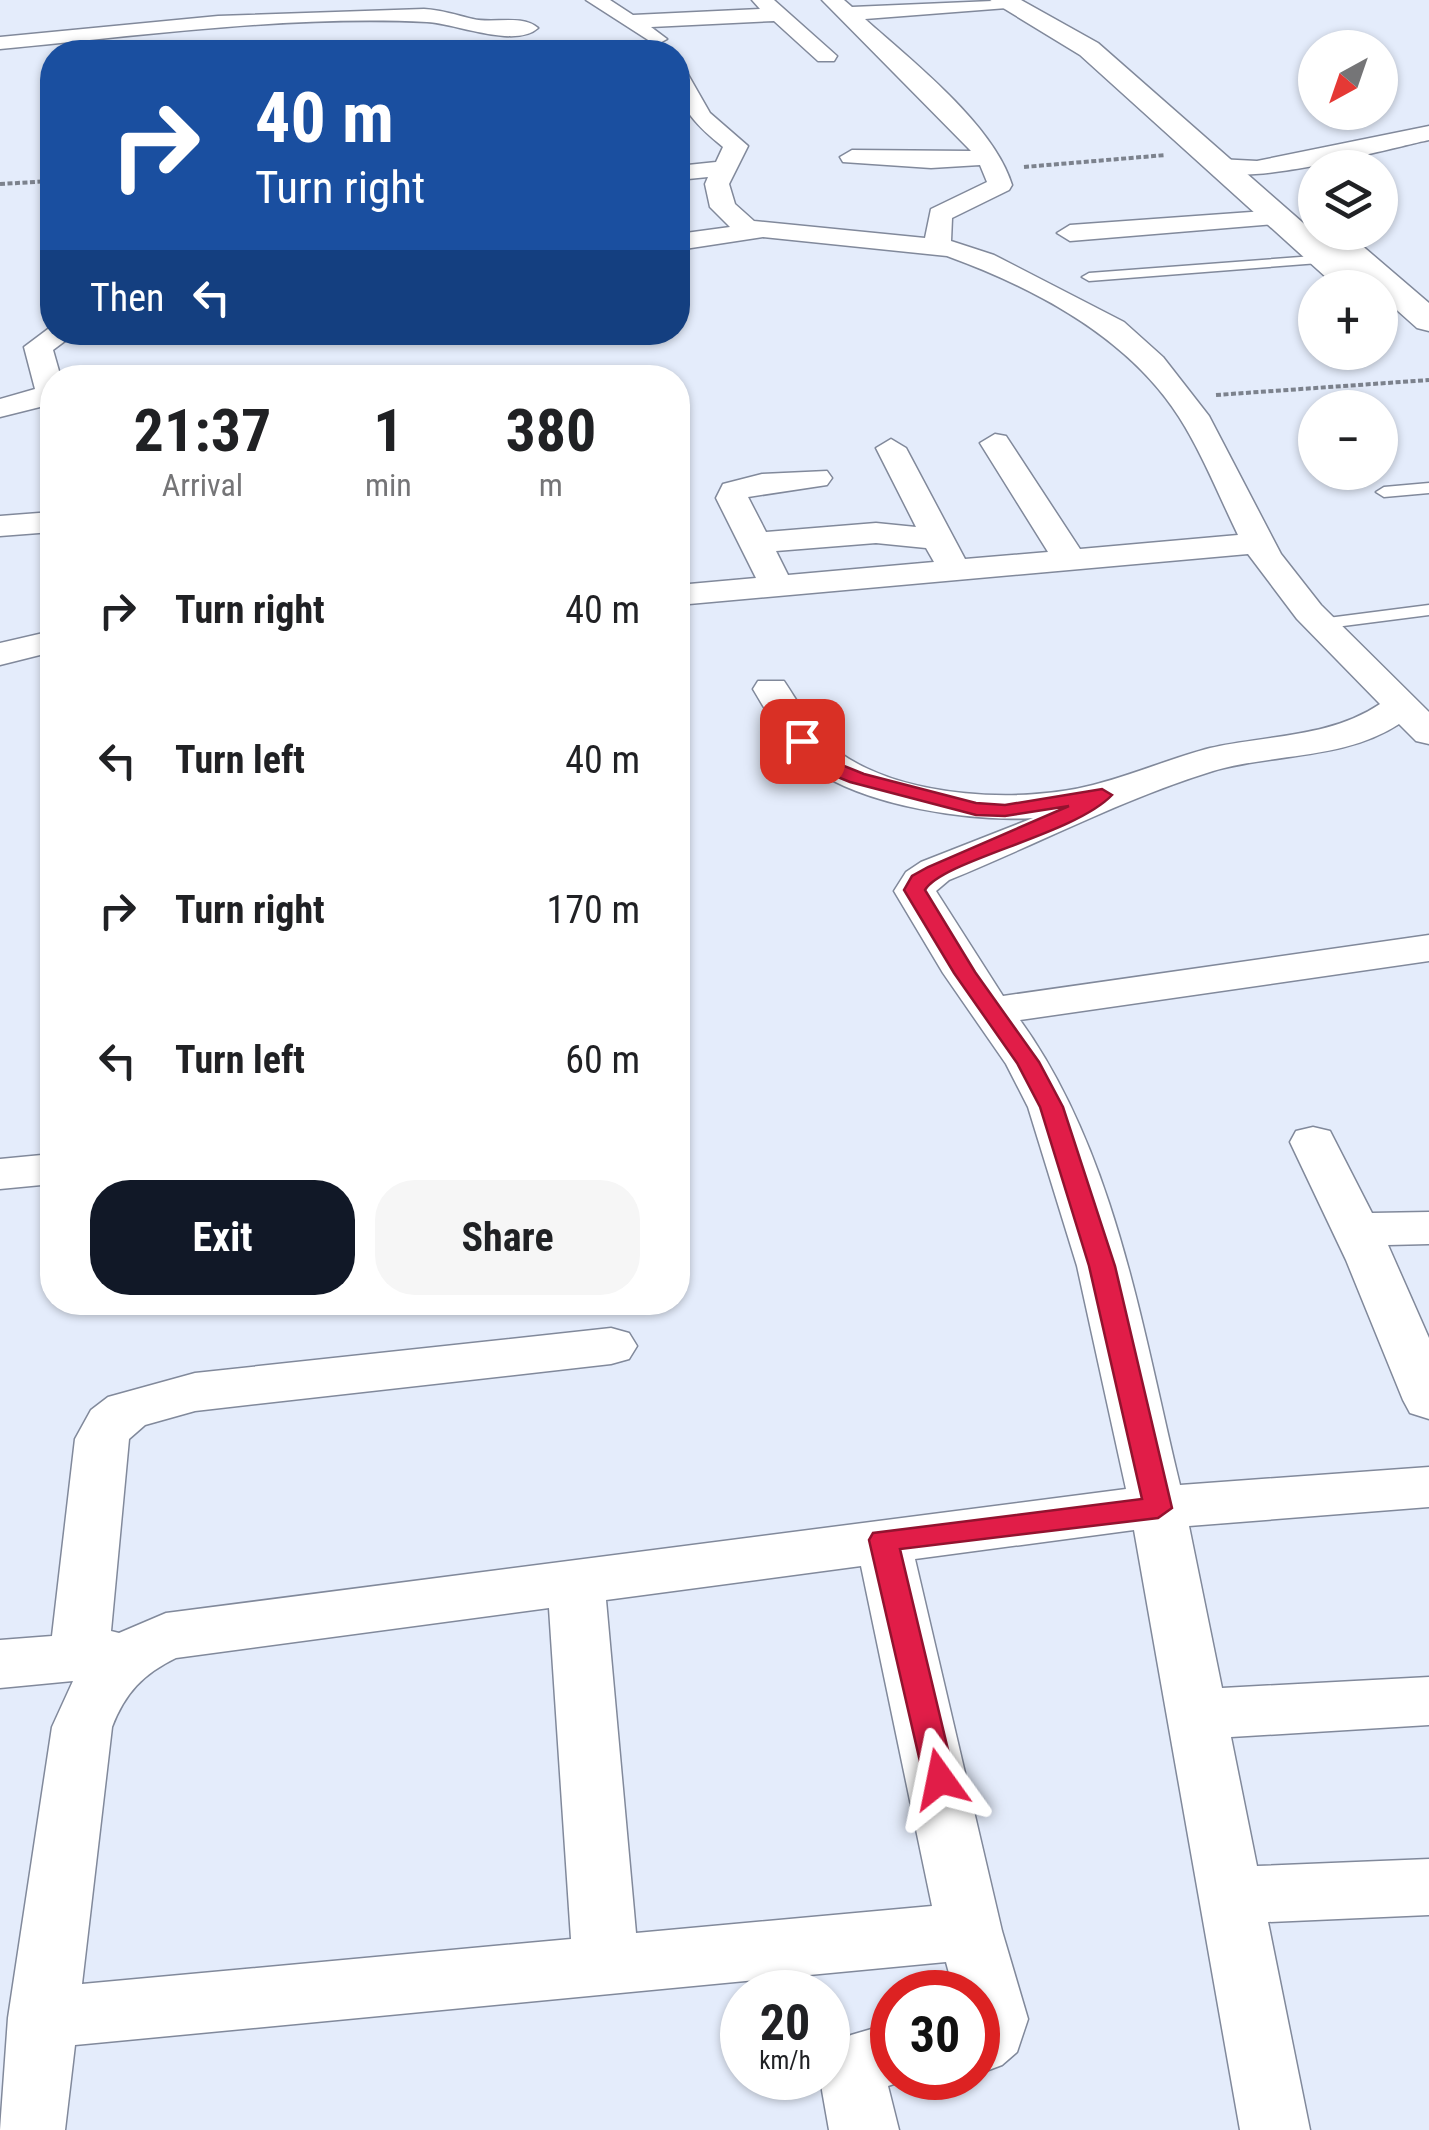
<!DOCTYPE html>
<html lang="en">
<head>
<meta charset="utf-8">
<style>
  body { margin:0; font-family:"Roboto Condensed",sans-serif; background:#f6f6f6; color:#202124; height:100vh; display:flex; flex-direction:column; font-size:38px; white-space:nowrap }
  * { box-sizing:border-box; margin:0 }
  p { font-size:32px; color:#757577 }
  .icon { flex:none; width:55px; height:55px; fill:none; stroke:currentColor; stroke-width:2; stroke-linecap:round; stroke-linejoin:round }
  .map { position:relative; flex:1; overflow:hidden }
  .side { position:absolute; left:40px; top:365px; width:650px; height:950px; display:flex; flex-direction:column; background:#fff; border-radius:40px; box-shadow:0 2px 8px #0004 }
  .side>* { flex:none }
  .banner { position:absolute; left:40px; top:40px; width:650px; height:305px; border-radius:40px; box-shadow:0 2px 8px #0004; background:#1a4fa0; color:#fff; overflow:hidden }
  .needle { width:65px; rotate:220deg }
  .fabs { position:absolute; left:1298px; top:30px; display:grid; gap:20px }
  .fabs a { display:grid; place-items:center; width:100px; height:100px; border-radius:50%; background:#fff; box-shadow:0 2px 8px #0004; font-size:50px }
  .speed { position:absolute; left:720px; top:1970px; display:flex; gap:20px; font-size:50px; font-weight:700; text-align:center }
  .speed>* { display:grid; place-content:center; width:130px; height:130px; border-radius:50%; background:#fff; box-shadow:0 2px 8px #0004; line-height:1 }
  .speed small { font-size:25px; font-weight:400 }
  .speed .limit { border:15px solid #d22; background:#fff; color:#111 }
  .pin { position:absolute; display:grid; place-items:center; width:85px; height:85px; color:#fff; margin:-42px; border-radius:20px; box-shadow:0 5px 15px #0006 }
  .me { position:absolute; width:110px; margin:-55px; rotate:348deg; stroke-linejoin:round; filter:drop-shadow(0 0 8px #0008) }
  .turn { display:flex; align-items:center; gap:35px; height:210px; padding:0 50px; font-size:45px }
  .turn .icon { width:130px; height:130px; stroke-width:2.5 }
  .turn b { display:block; font-size:70px; line-height:85px }
  .then { display:flex; align-items:center; height:95px; padding:0 50px; background:#0003; gap:20px; font-size:38px }
  .eta { display:flex; justify-content:space-evenly; align-items:center; height:170px; text-align:center }
  .eta b { font-size:60px; font-weight:700; line-height:70px }
  .button { display:flex; gap:20px; margin-top:auto; padding:20px 50px }
  .button a { flex:1; height:115px; border-radius:40px; background:#111827; color:#fff; font-size:40px; font-weight:700; line-height:115px; text-align:center }
  .button a+a { background:#f6f6f6; color:#202124 }
  ul { padding:0; list-style:none }
  li { display:flex; align-items:center; gap:30px; height:150px; padding:0 50px }
  li div { flex:1 }
  li b { display:block; font-size:38px }
  li em { font-style:normal }
  .map>svg:first-child { display:block }
</style>
</head>
<body>
<div class="map">
<svg width="1429" height="2130" viewBox="0 0 1429 2130">
  <rect width="100%" height="100%" fill="#e4ecfb"/>
  <g fill="none" stroke-linecap="round" stroke-linejoin="round">
    <g stroke="#81899b" stroke-width="3">
      <g id="service">
        <polygon points="1327,255 1334,259 1332,262 1089,281 1082,277 1089,273"/>
        <polygon points="1429,483 1429,493 1384,497 1376,492 1384,487"/>
        <polygon points="1429,605 1429,615 1320,629 1311,624 1320,619"/>
      </g>
    </g>
    <g stroke="#81899b" stroke-width="3">
      <g id="minor">
        <polygon points="586,0 610,0 633,15 760,9 752,0 774,0 837,56 834,61 818,61 774,21 651,27 667,39 656,45"/>
        <path d="M822,0h22l8,7 164,-7 -2,6 -7,2 -142,11c47,42 129,106 147,166l-3,5 -57,28 -1,23 43,14 130,67 39,35 46,59 72,138 40,51 108,107v32l-13,-3 -17,-17c-55,36 -125,29 -186,47 -91,28 -175,73 -264,109l-13,11 67,105 426,-61v26l-409,59c96,133 122,309 160,465l249,-18v40l-240,19 33,162 207,-11v48l-198,12 26,129 172,-7v56l-161,7 42,208h-70l-106,-600 -219,29 87,372 26,88 -11,33 -15,13 -24,9v-82h-24l-8,-30 -871,83 -10,85h-65l8,-112 44,-291 21,-46 -73,7v-48l52,-4 23,-197 16,-29 17,-13 87,-24 416,-45 18,5 8,13 -8,13 -18,5 -416,47 -50,14 -16,14 -18,192 8,2 47,-20 960,-124 -49,-223 -49,-159 -22,-43 -63,-91 -49,-82 12,-19 15,-10 112,-44c-62,4 -168,-12 -219,-49 -27,-19 -44,-52 -61,-80l5,-8h26c17,25 31,54 56,72 64,45 180,51 253,32 40,-10 78,-27 117,-37 57,-13 119,-10 170,-44l-83,-85 -49,-65 -570,51v-20l78,-7 -40,-80 7,-14 39,-10 65,-3 5,7 -5,7 -79,12 18,35 110,-9 40,4 -40,-79 15,-9 15,9 59,111 83,-7 -68,-109 15,-9 11,2 74,113 158,-14c-19,-39 -36,-82 -59,-118 -51,-80 -144,-129 -232,-161l-184,-19 -85,13v-16l52,-7 -20,-20 -5,-23 3,-7 -30,3v-14l38,-4 7,-15c-28,-23 -47,-40 -45,-78l8,2 24,42 38,33 -19,38 6,20 19,17 171,17 6,-29 56,-27 -7,-17 -49,3 -88,-6 -3,-5 12,-7 119,1zM876,543l50,5 8,14 -146,13 -12,-24zM861,1566l71,340 -296,27 -30,-333zM549,1608l22,331 -489,45 30,-257c13,-34 31,-53 64,-69z"/>
        <path d="M424,9c18,1 32,6 49,10 20,5 49,-5 65,9 -22,21 -84,-5 -111,-6 -139,-7 -289,14 -427,27v-12l218,-21z"/>
        <path d="M1429,126v14c-39,8 -198,53 -223,26l12,-7 39,2z"/>
        <polygon points="1278,210 1287,213 1291,218 1287,223 1070,241 1057,233 1070,225"/>
        <polygon points="52,326 52,332 77,332 53,350 61,378 52,378 52,404 0,417 0,399 35,389 24,347"/>
        <polygon points="52,512 52,532 0,536 0,516"/>
        <polygon points="52,631 52,652 0,665 0,643"/>
        <polygon points="1313,1127 1330,1131 1372,1213 1429,1212 1429,1244 1388,1245 1429,1338 1429,1419 1410,1413 1403,1400 1346,1260 1290,1142 1296,1131"/>
        <polygon points="52,1154 52,1184 0,1189 0,1159"/>
        <polygon points="892,2023 892,2078 912,2078 888,2086 899,2130 829,2130 820,2079 828,2078 832,2048 851,2035"/>
      </g>
    </g>
    <g stroke="#81899b" stroke-width="3">
      <polygon id="tertiary" points="990,0 1021,0 1098,43 1326,243 1341,234 1352,237 1429,303 1429,331 1417,328 1380,295 1380,288 1338,288 1080,55"/>
    </g>
    <g stroke="#7c828d" stroke-width="4" stroke-dasharray="5 2.5" stroke-linecap="butt">
      <polyline points="1024,167 1166,155"/>
      <polyline points="0,184 52,181"/>
      <polyline points="1216,395 1429,380"/>
    </g>
    <use href="#service" fill="#fff" fill-rule="evenodd"/>
    <use href="#minor" fill="#fff" fill-rule="evenodd"/>
    <use href="#tertiary" fill="#fff" fill-rule="evenodd"/>
  </g>
  <path fill="#e11d48" stroke="#92132f" stroke-width="2.5" d="M795,737h14l30,27 25,10 112,29 29,2 97,-16 10,6c-38,40 -169,65 -187,95l50,82 64,90 24,45 52,159 57,242 -14,10 -258,31 55,230 -5,9 -10,4 -11,-4 -5,-9 -55,-239 4,-7 269,-34 -53,-233 -49,-159 -23,-44 -63,-90 -50,-83 8,-14 16,-9 141,-61 -64,10 -29,-1 -126,-33 -25,-10 -30,-27z"/>
</svg>
<div class="fabs">
<a><svg class="needle" viewBox="-14 -14 28 28"><path d="M0-13l5 13h-10z" fill="#e53935"/><path d="M0 13l5-13h-10z" fill="#757577"/></svg></a>
<a><svg class="icon" aria-label="layers" viewBox="0 0 24 24"><path d="M12 4l9 5-9 5-9-5zM3 14l9 5 9-5"/></svg></a>
<a>+</a>
<a>−</a>
</div>
<div class="speed"><div>20<small>km/h</small></div><div class="limit">30</div></div>
<div class="pin" style="left:802px;top:741px;background:#d93025"><svg class="icon" aria-label="arrive" viewBox="0 0 24 24"><path d="M6 21V4h12l-3 4 3 4H6"/></svg></div>
<svg class="me" style="left:940px;top:1779px" viewBox="-20 -20 40 40"><path d="M0-17L14 15 0 8-14 15z" fill="#e11d48" stroke="#fff" stroke-width="4"/></svg>
<div class="banner">
<div class="turn"><svg class="icon" aria-label="right" viewBox="0 0 24 24"><path d="M7 20v-9h11M14 6l5 5-5 5"/></svg><div><b>40 m</b>Turn right</div></div>
<div class="then">Then<svg class="icon" aria-label="left" viewBox="0 0 24 24"><path d="M17 20v-9H6M10 6l-5 5 5 5"/></svg></div>
</div>
<section class="side">
<div class="eta">
<div><b>21:37</b><p>Arrival</p></div>
<div><b>1</b><p>min</p></div>
<div><b>380</b><p>m</p></div>
</div>
<ul>
<li><svg class="icon" aria-label="right" viewBox="0 0 24 24"><path d="M7 20v-9h11M14 6l5 5-5 5"/></svg><div><b>Turn right</b></div><em>40 m</em></li>
<li><svg class="icon" aria-label="left" viewBox="0 0 24 24"><path d="M17 20v-9H6M10 6l-5 5 5 5"/></svg><div><b>Turn left</b></div><em>40 m</em></li>
<li><svg class="icon" aria-label="right" viewBox="0 0 24 24"><path d="M7 20v-9h11M14 6l5 5-5 5"/></svg><div><b>Turn right</b></div><em>170 m</em></li>
<li><svg class="icon" aria-label="left" viewBox="0 0 24 24"><path d="M17 20v-9H6M10 6l-5 5 5 5"/></svg><div><b>Turn left</b></div><em>60 m</em></li>
</ul>
<div class="button"><a>Exit</a><a>Share</a></div>
</section>
</div>
</body>
</html>
